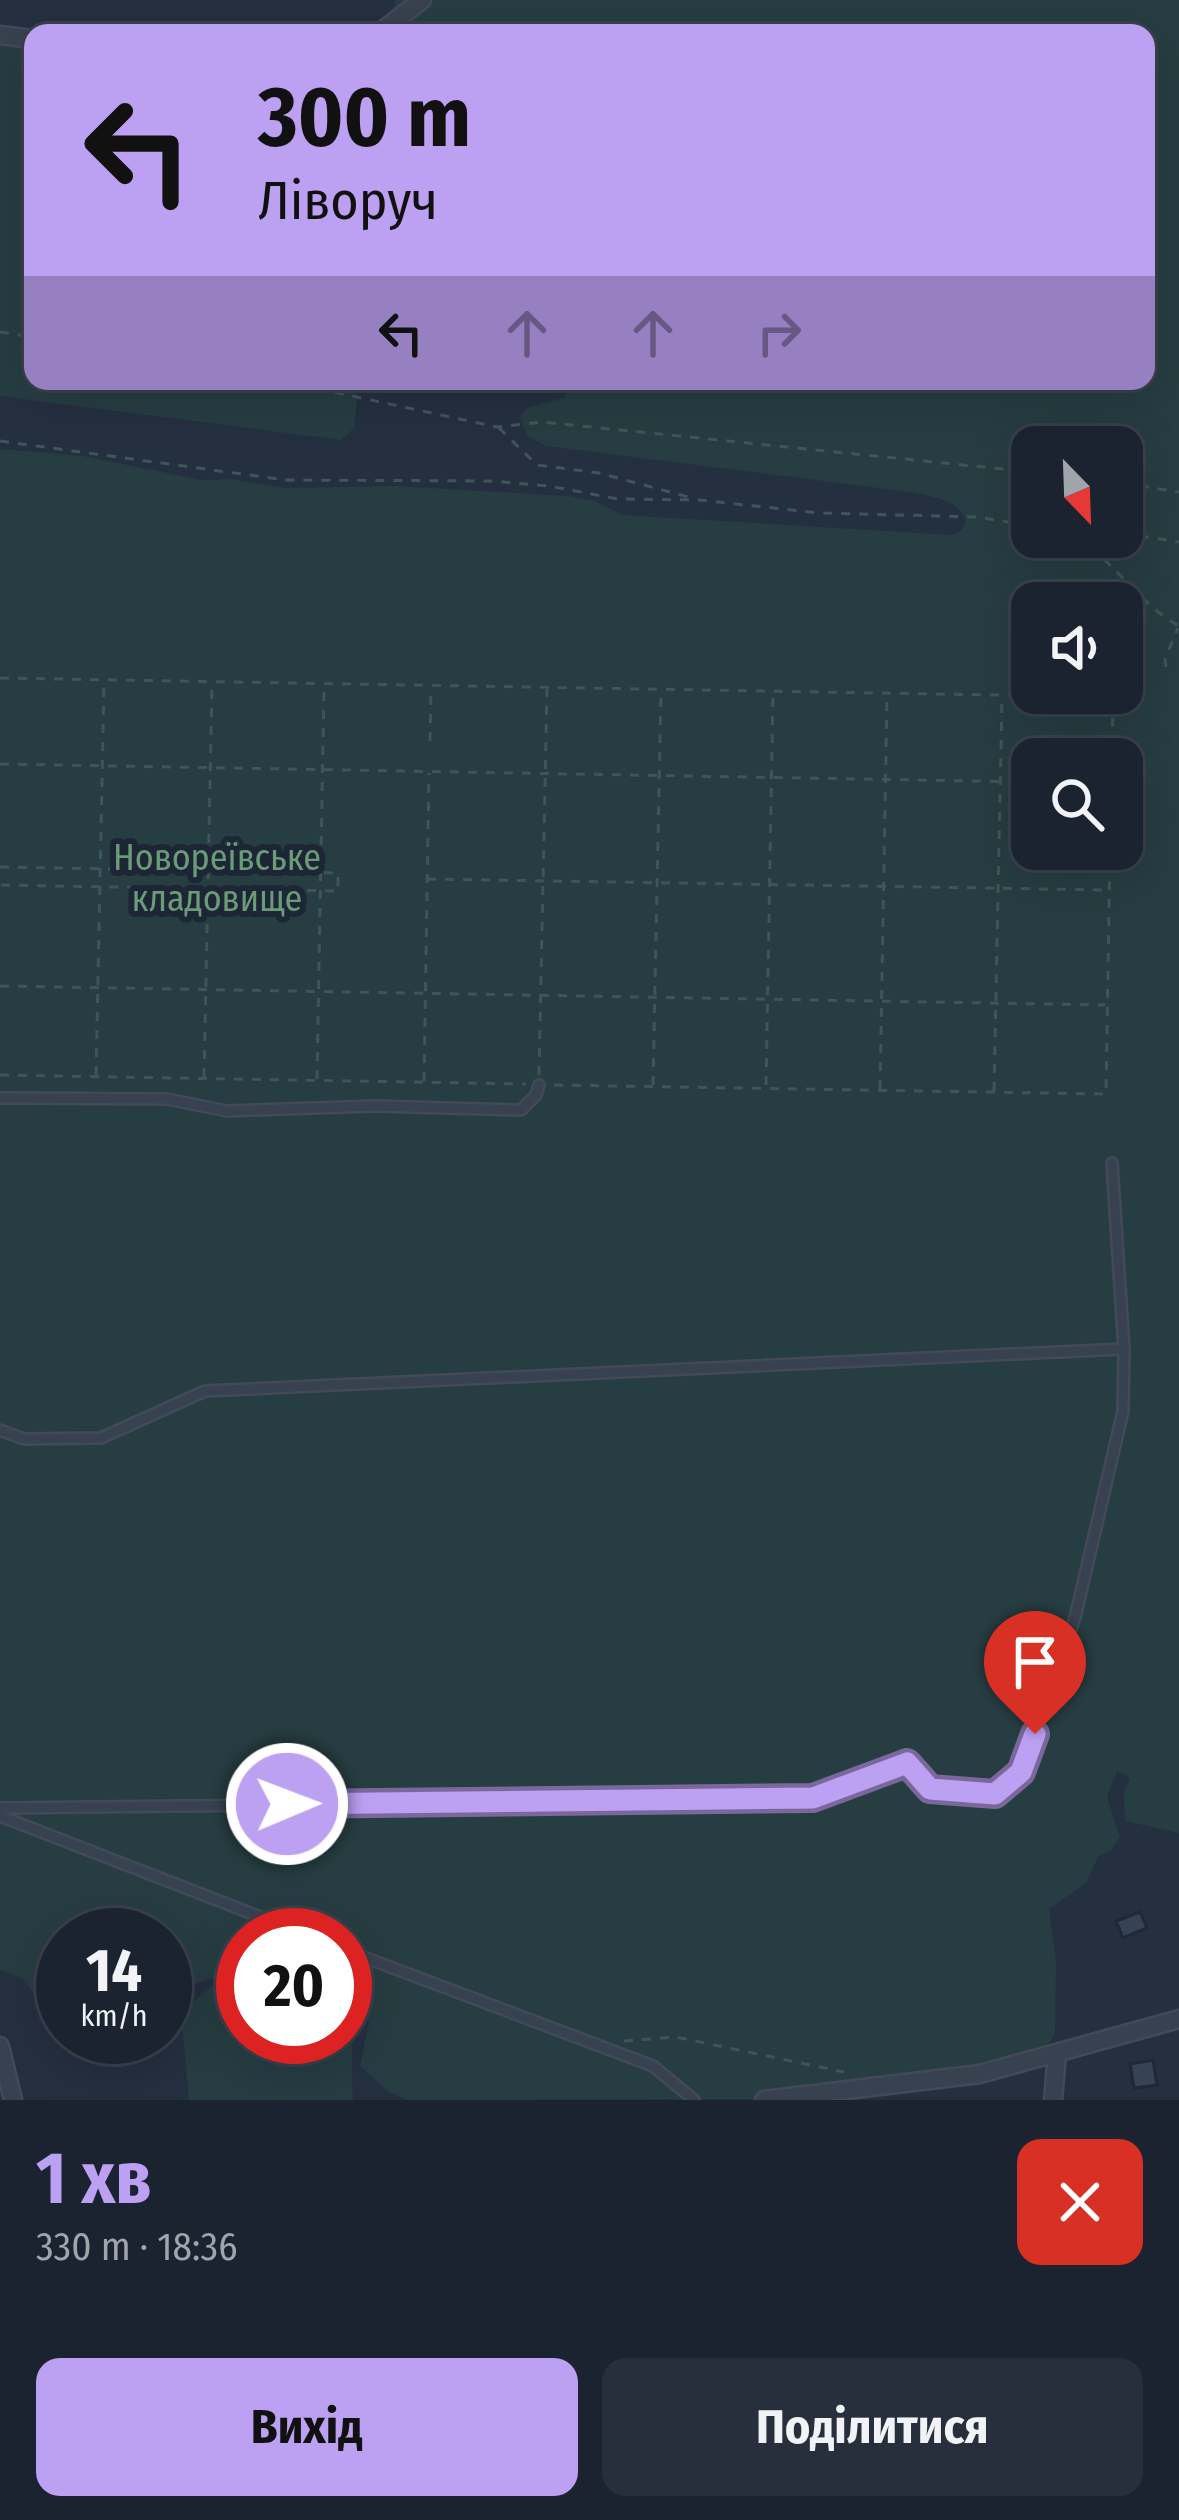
<!DOCTYPE html>
<html lang="uk">
<head>
<meta charset="utf-8">
<style>
  body { margin:0; font-family:"Fira Sans Condensed",sans-serif; background:#282f3c; color:#f1f3f6; height:100vh; display:flex; flex-direction:column; font-size:45px; white-space:nowrap }
  * { box-sizing:border-box; margin:0 }
  p { font-size:39px; color:#a0a4ab }
  .icon { flex:none; width:66px; height:66px; fill:none; stroke:currentColor; stroke-width:2; stroke-linecap:round; stroke-linejoin:round }
  .map { position:relative; height:2100px; overflow:hidden }
  .drawer { display:flex; flex-direction:column; background:#1b2330; flex:1 }
  .drawer>* { flex:none }
  .banner { position:absolute; left:24px; top:24px; width:1131px; height:366px; border-radius:24px; box-shadow:0 12px 48px #0002,0 0 0 3px #39404c; background:#bca0f2; color:#111; overflow:hidden }
  .needle { width:78px; rotate:157deg }
  .fabs { position:absolute; left:1011px; top:426px; display:grid; gap:24px }
  .fabs a { display:grid; place-items:center; width:132px; height:132px; border-radius:24px; background:#1b2330; box-shadow:0 12px 48px #0002,0 0 0 3px #39404c; font-size:60px }
  .speed { position:absolute; left:36px; top:1908px; display:flex; gap:24px; font-size:60px; font-weight:700; text-align:center }
  .speed>* { display:grid; place-content:center; width:156px; height:156px; border-radius:50%; background:#1b2330; box-shadow:0 12px 48px #0002,0 0 0 3px #39404c; line-height:1 }
  .speed small { font-size:30px; font-weight:400 }
  .speed .limit { border:18px solid #d22; background:#fff; color:#111 }
  .pin { position:absolute; display:grid; place-items:center; width:102px; height:102px; color:#fff; margin:-123px -51px; border-radius:50% 50% 50% 0; rotate:-45deg; box-shadow:0 0 12px #0007 }
  .pin .icon { rotate:45deg }
  .me { position:absolute; width:132px; margin:-66px; rotate:89deg; stroke-linejoin:round; filter:drop-shadow(0 0 9px #0008) }
  .turn { display:flex; align-items:center; gap:42px; height:252px; padding:0 36px; font-size:54px }
  .turn .icon { width:156px; height:156px; stroke-width:2.5 }
  .turn b { display:block; font-size:84px; line-height:102px }
  .lanes { display:flex; align-items:center; height:114px; padding:0 36px; background:#0003; justify-content:center; gap:60px; direction:ltr }
  .lanes .off { opacity:.35 }
  .round { display:grid; place-items:center; flex:none; width:126px; height:126px; border-radius:24px; background:#282f3c }
  .summary { display:flex; align-items:center; justify-content:space-between; height:204px; padding:0 36px }
  h1 { font-size:72px; font-weight:700; line-height:90px; color:#bca0f2 }
  .button { display:flex; gap:24px; margin-top:auto; padding:24px 36px }
  .button a { flex:1; height:138px; border-radius:24px; background:#bca0f2; color:#111; font-size:48px; font-weight:700; line-height:138px; text-align:center }
  .button a+a { background:#282f3c; color:#f1f3f6 }
  .map>svg:first-child { display:block }
</style>
</head>
<body>
<div class="map">
<svg width="1179" height="2100" viewBox="0 0 1179 2100">
  <rect width="100%" height="100%" fill="#242f40"/>
  <g fill="#263d41" fill-rule="evenodd">
    <path d="M395,0h784v1833l-54,-12 -1,-29 6,-14 -13,-7 -10,26 13,40 -9,13 -13,7 -12,26 -37,26 7,54 -1,71 -8,12 -41,18 -241,35 -357,1 -19,-8 -29,-26 9,-44 -15,-15c-2,31 -3,62 -1,93h-164l-8,-87 44,-39 -60,20v-59h-102v78h-15l-26,-35 -22,-8v-1521l83,7 119,24 28,-1 55,9 113,-2 169,10 29,5 26,14 331,20 9,-5 4,-9c-8,-23 -35,-24 -56,-29l-364,-46 -19,-10 -7,-20 7,-8 37,-10 9,-17h573v-348h-760l5,-3zM1032,447h90v90h-90zM1032,603h90v90h-90zM1032,759h90v90h-90zM243,1935h102v102h-102z"/>
    <polygon points="0,28 33,33 33,381 359,381 354,428 341,440 0,396"/>
  </g>
  <g fill="#364356" stroke="#1f2837" stroke-width="3">
    <polygon points="1140,1912 1147,1928 1123,1938 1116,1921"/>
    <polygon points="1153,2060 1157,2085 1134,2088 1130,2064"/>
  </g>
  <g fill="none" stroke-linecap="round" stroke-linejoin="round">
    <g stroke="#424a59" stroke-width="14">
      <g id="lane">
        <polyline points="0,1098 167,1099 227,1111 375,1106 521,1110 536,1095 539,1085"/>
        <polyline points="0,1430 24,1439 101,1438 205,1391 1124,1349"/>
        <polyline points="0,1808 813,1799 906,1763 930,1788 995,1794 1021,1773 1075,1618 1123,1411 1124,1349 1112,1163"/>
        <polyline points="0,1816 307,1935"/>
        <polyline points="345,1950 653,2066 694,2100"/>
      </g>
    </g>
    <g stroke="#424a59" stroke-width="21">
      <g id="street">
        <polyline points="379,33 422,0"/>
        <polyline points="0,35 33,39"/>
        <polyline points="0,2046 13,2100"/>
        <polyline points="764,2100 980,2074 1179,2019"/>
        <polyline points="1053,2100 1057,2054"/>
      </g>
    </g>
    <g stroke="#3f5658" stroke-width="3" stroke-dasharray="9 9" stroke-linecap="butt">
      <polyline points="0,332 33,337"/>
      <polyline points="282,381 497,427 542,422 1032,472"/>
      <polyline points="499,428 537,465 599,473 692,498"/>
      <polyline points="0,441 286,480 492,481 549,486 618,499 700,500 819,513 978,517 1032,526"/>
      <polyline points="1122,483 1179,492"/>
      <polyline points="1122,533 1179,542"/>
      <path d="M1076,537c39,25 63,67 103,89"/>
      <polyline points="1166,667 1165,659 1178,628"/>
      <polyline points="0,678 1113,697 1112,759"/>
      <polyline points="430,741 431,688"/>
      <polyline points="0,764 1032,782"/>
      <polyline points="0,867 338,873 338,891 0,885"/>
      <polyline points="427,879 1108,890"/>
      <polyline points="0,986 1105,1005"/>
      <polyline points="0,1075 526,1084"/>
      <polyline points="96,1075 104,683"/>
      <polyline points="539,1075 547,689"/>
      <polyline points="204,1077 212,685"/>
      <polyline points="317,1079 324,687"/>
      <polyline points="424,1081 429,773"/>
      <polyline points="554,1085 1106,1094 1110,849"/>
      <polyline points="653,1085 661,692"/>
      <polyline points="766,1085 773,693"/>
      <polyline points="880,1089 887,696"/>
      <polyline points="994,1091 1002,698"/>
      <polyline points="624,2041 676,2037 844,2072"/>
    </g>
    <use href="#lane" stroke="#38414f" stroke-width="9"/>
    <use href="#street" stroke="#38414f" stroke-width="16"/>
  </g>
  <g fill="none" stroke-linecap="round" stroke-linejoin="round">
    <g stroke="#7a689d" stroke-width="30">
      <polyline id="route" points="287,1804 813,1798 907,1763 930,1789 995,1794 1021,1772 1035,1734"/>
    </g>
    <use href="#route" stroke="#bca0f2" stroke-width="21"/>
  </g>
  <g text-anchor="middle" dominant-baseline="central" stroke-width="12" stroke-linejoin="round" paint-order="stroke">
    <g font-size="36" fill="#6b9b78" stroke="#1d2635">
      <text x="217" y="858">Новореївське<tspan x="217" dy="41">кладовище</tspan></text>
    </g>
  </g>
</svg>
<div class="fabs">
<a><svg class="needle" viewBox="-14 -14 28 28"><path d="M0-13l5 13h-10z" fill="#e53935"/><path d="M0 13l5-13h-10z" fill="#a0a4ab"/></svg></a>
<a><svg class="icon" aria-label="sound" viewBox="0 0 24 24"><path d="M4 9h4l5-4v14l-5-4H4zM17 9q2 3 0 6"/></svg></a>
<a><svg class="icon" aria-label="search" viewBox="0 0 24 24"><circle cx="10" cy="10" r="6"/><path d="M15 15l6 6"/></svg></a>
</div>
<div class="speed"><div>14<small>km/h</small></div><div class="limit">20</div></div>
<div class="pin" style="left:1035px;top:1734px;background:#d93025"><svg class="icon" aria-label="arrive" viewBox="0 0 24 24"><path d="M6 21V4h12l-3 4 3 4H6"/></svg></div>
<svg class="me" style="left:287px;top:1804px" viewBox="-20 -20 40 40"><circle r="17" fill="#bca0f2" stroke="#fff" stroke-width="3"/><path d="M0-11L8 9 0 5-8 9z" fill="#fff"/></svg>
<div class="banner">
<div class="turn"><svg class="icon" aria-label="left" viewBox="0 0 24 24"><path d="M17 20v-9H6M10 6l-5 5 5 5"/></svg><div><b>300 m</b>Ліворуч</div></div>
<div class="lanes"><svg class="icon" aria-label="left" viewBox="0 0 24 24"><path d="M17 20v-9H6M10 6l-5 5 5 5"/></svg><svg class="icon off" aria-label="ahead" viewBox="0 0 24 24"><path d="M12 20V5M6 11l6-6 6 6"/></svg><svg class="icon off" aria-label="ahead" viewBox="0 0 24 24"><path d="M12 20V5M6 11l6-6 6 6"/></svg><svg class="icon off" aria-label="right" viewBox="0 0 24 24"><path d="M7 20v-9h11M14 6l5 5-5 5"/></svg></div>
</div>
</div>
<section class="drawer">
<div class="summary"><div><h1>1 хв</h1><p>330 m · 18:36</p></div><a class="round" style="background:#d93025;color:#fff"><svg class="icon" aria-label="close" viewBox="0 0 24 24"><path d="M6 6l12 12M18 6L6 18"/></svg></a></div>
<div class="button"><a>Вихід</a><a>Поділитися</a></div>
</section>
</body>
</html>
